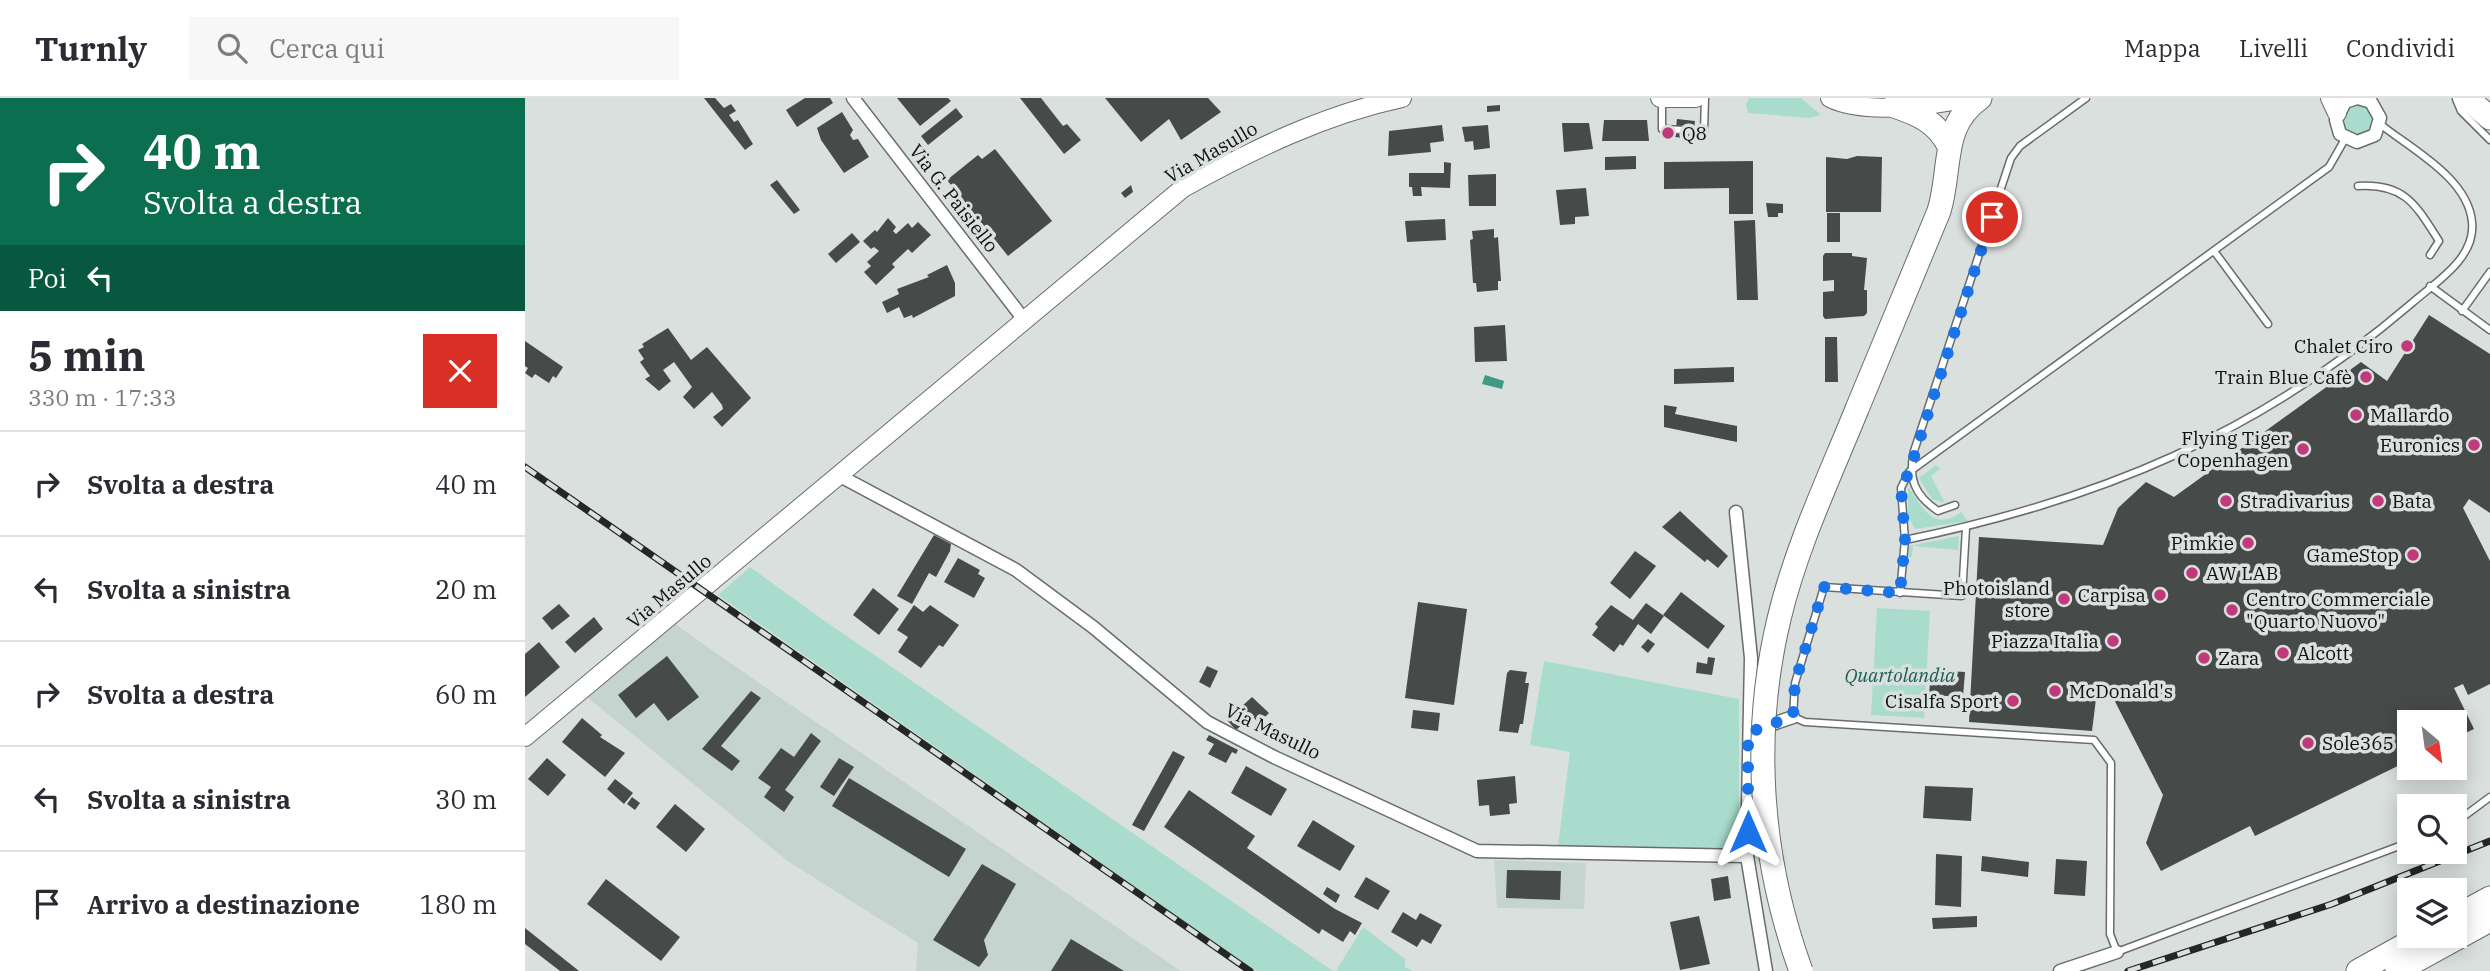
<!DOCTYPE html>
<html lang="it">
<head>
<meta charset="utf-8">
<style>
  body { margin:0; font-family:"IBM Plex Serif",serif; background:#f7f7f7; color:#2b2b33; height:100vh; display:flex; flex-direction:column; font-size:26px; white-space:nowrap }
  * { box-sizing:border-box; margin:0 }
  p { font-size:23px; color:#7c7c81 }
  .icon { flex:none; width:38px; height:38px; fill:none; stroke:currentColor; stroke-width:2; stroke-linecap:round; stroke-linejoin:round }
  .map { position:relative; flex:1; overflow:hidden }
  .drawer { display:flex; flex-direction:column; background:#fff; width:525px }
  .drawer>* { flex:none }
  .top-card { background:#0b6e4f; color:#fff; overflow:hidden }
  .needle { width:46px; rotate:151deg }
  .controls { position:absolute; left:1872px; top:612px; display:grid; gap:14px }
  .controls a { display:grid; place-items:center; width:70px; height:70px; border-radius:0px; background:#fff; box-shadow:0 4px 18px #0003; font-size:35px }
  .pin { position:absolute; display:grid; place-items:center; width:60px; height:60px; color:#fff; margin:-30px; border:4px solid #fff; border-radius:50%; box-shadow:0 2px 7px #0007 }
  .me { position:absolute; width:77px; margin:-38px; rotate:0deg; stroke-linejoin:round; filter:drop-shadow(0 0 5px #0008) }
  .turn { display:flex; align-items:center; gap:24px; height:147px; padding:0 28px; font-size:32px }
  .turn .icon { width:91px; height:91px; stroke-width:2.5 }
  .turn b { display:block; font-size:49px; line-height:60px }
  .then { display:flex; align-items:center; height:66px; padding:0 28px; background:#0003; gap:14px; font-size:26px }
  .round { display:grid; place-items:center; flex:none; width:74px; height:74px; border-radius:0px; background:#f7f7f7 }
  .summary { display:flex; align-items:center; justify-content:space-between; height:119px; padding:0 28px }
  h1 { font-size:42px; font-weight:700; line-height:52px }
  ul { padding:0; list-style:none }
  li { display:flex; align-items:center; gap:21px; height:105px; padding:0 28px; border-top:2px solid #e1e1e2 }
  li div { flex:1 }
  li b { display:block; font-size:26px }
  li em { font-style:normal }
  header { display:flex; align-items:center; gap:42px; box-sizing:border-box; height:98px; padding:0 35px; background:#fff; border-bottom:2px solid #e1e1e2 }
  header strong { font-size:33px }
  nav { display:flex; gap:38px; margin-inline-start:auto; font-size:24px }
  .search { width:490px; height:63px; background:#f7f7f7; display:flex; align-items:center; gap:18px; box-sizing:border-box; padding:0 24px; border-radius:0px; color:#7c7c81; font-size:26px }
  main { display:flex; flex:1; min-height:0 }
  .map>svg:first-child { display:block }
</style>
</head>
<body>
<header>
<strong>Turnly</strong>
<div class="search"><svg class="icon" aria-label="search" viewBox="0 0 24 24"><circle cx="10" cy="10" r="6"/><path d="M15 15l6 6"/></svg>Cerca qui</div>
<nav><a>Mappa</a><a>Livelli</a><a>Condividi</a></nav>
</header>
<main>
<section class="drawer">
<div class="top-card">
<div class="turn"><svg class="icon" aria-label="right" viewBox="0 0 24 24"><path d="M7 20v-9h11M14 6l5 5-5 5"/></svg><div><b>40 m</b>Svolta a destra</div></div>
<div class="then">Poi<svg class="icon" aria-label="left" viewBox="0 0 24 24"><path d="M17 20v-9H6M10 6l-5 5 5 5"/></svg></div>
</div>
<div class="summary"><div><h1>5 min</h1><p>330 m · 17:33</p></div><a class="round" style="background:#d93025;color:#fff"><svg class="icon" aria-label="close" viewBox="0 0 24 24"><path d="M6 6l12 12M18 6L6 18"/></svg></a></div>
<ul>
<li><svg class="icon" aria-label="right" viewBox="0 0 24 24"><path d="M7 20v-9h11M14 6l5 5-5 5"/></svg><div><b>Svolta a destra</b></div><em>40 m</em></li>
<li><svg class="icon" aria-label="left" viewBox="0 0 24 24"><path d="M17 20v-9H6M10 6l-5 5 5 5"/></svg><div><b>Svolta a sinistra</b></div><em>20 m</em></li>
<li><svg class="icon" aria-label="right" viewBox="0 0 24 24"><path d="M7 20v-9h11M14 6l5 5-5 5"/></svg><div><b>Svolta a destra</b></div><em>60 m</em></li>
<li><svg class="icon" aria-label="left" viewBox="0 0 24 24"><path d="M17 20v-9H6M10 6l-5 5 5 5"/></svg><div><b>Svolta a sinistra</b></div><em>30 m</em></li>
<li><svg class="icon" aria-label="arrive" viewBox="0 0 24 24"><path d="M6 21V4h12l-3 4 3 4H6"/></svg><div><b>Arrivo a destinazione</b></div><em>180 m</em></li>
</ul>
</section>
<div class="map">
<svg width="1965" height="873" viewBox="0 0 1965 873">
  <rect width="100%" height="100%" fill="#dae0de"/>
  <g fill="#c6d4d0">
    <polygon points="150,526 247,594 656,873 391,873 393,845 264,764 62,599"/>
    <polygon points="969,762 1061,765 1059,811 972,810"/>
  </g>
  <g fill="#a9dccd">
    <polygon points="1224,0 1276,0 1296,17 1284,20 1223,15 1221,6"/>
    <circle cx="1833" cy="23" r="15"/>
    <polygon points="1411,367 1415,371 1406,378 1420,405 1407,401 1394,380"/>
    <path d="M1383,389c13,16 23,47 53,25l7,9 -53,8 -7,-13z"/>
    <polygon points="1434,438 1433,452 1388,448 1387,459 1383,459 1384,448"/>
    <polygon points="225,469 297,521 808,873 731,873 193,497"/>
    <polygon points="1352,510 1405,513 1399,620 1346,617"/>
    <polygon points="1019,563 1214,601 1214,741 1210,751 1033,748 1045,654 1005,647"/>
    <polygon points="838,829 880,861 880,869 888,873 811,873"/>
  </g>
  <polygon fill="#419883" points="960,277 979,283 977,291 957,286"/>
  <g fill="#464a49">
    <polygon points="179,0 190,0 199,10 206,6 211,13 204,17 209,24 213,22 228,46 220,52"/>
    <polygon points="280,0 305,0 308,5 272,29 261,12"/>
    <polygon points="372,0 423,0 426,3 395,28"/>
    <polygon points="495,0 516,0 538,28 542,26 556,42 539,56"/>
    <polygon points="580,0 683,0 696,14 656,42 644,21 616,44"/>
    <polygon points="975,7 975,13 962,14 962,8"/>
    <polygon points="431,10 438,19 403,47 396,38"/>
    <polygon points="317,14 328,32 325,37 328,42 333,41 344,59 319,75 296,42 292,30"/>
    <polygon points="1152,21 1170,23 1168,41 1150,39"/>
    <polygon points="1079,22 1122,22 1124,43 1077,43"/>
    <polygon points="1037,25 1064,25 1068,51 1039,54"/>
    <polygon points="917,27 919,43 905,45 906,54 863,58 864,33"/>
    <polygon points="963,27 965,50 949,52 948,43 940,44 937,29"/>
    <polygon points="470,51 527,123 483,158 422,82 453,57 457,61"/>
    <polygon points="1111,58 1111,71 1080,72 1080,59"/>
    <polygon points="1332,58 1357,59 1356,114 1301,114 1301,59 1322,61"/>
    <polygon points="1228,63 1228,116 1204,116 1204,90 1139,91 1139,64"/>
    <polygon points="919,64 926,65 925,90 896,89 897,98 888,98 887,89 884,89 884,75 919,75"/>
    <polygon points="971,76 971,108 944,108 943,77"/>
    <polygon points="252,82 275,112 269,116 245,87"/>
    <polygon points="606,87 608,94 600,100 596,95"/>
    <polygon points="1061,90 1064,118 1050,119 1050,126 1035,127 1031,92"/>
    <polygon points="1241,105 1258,106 1258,115 1253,115 1253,119 1243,119"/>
    <rect x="1302" y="115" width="13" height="29"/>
    <polygon points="363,120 371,129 368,133 371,136 383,125 387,130 393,124 406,137 387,155 383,151 367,166 370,169 351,187 339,174 346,168 342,164 354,153 349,149 346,151 338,143 350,132 352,134"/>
    <polygon points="920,121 921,142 882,144 880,123"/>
    <polygon points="1230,122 1233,202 1212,202 1209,123"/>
    <polygon points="969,131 969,140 973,139 976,183 973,183 973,192 952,194 951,185 948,185 945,142 948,141 947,133"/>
    <polygon points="327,135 335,144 311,165 303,156"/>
    <polygon points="1300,155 1327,155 1327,158 1342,160 1339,192 1342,192 1342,215 1339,218 1300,221 1298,218 1298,194 1309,193 1309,182 1298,183 1298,158"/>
    <polygon points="422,167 430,185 430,198 388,220 387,217 379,220 374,209 362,215 357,204 374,196 372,191 404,179 402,177"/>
    <polygon points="1904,217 1965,256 1965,415 1944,401 1938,410 1965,463 1965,586 1943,597 1938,586 1929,590 1949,631 1930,640 1930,625 1885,625 1885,662 1730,738 1725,728 1636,773 1621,745 1638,697 1581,586 1573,585 1567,633 1444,624 1454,439 1578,447 1593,410 1621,384 1649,399 1836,264 1862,283"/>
    <polygon points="980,227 982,263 950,264 949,229"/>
    <polygon points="143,230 166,262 182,249 226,300 197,329 188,319 198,311 197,307 187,294 169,311 158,299 167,289 149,264 138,272 146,283 134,293 120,281 125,278 115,264 119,261 113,252 119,249 117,246"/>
    <polygon points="1300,239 1312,239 1313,284 1300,284"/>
    <polygon points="0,243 38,269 31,280 28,278 24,285 10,276 7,280 0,275 3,270 0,268"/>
    <polygon points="1209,269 1209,284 1149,286 1149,271"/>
    <polygon points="1139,307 1152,309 1150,316 1212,328 1212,344 1139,329"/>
    <polygon points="1155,413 1203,458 1193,470 1182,461 1180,464 1137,429"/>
    <polygon points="409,437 426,446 425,453 411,479 404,475 387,506 372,498"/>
    <polygon points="1110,453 1131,468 1105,501 1085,485"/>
    <polygon points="433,460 455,472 453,476 460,480 449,500 419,484"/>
    <polygon points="348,490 374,511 354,537 328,517"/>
    <polygon points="1156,494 1200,528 1183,551 1138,517"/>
    <polygon points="893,504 942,511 929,607 880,600"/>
    <polygon points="1121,505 1139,518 1126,536 1113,526 1098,548 1095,546 1089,554 1067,537 1073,529 1070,526 1086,507 1108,522"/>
    <polygon points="34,506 45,518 27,532 17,520"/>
    <polygon points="389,507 398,514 405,507 434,527 418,549 414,547 396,570 373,554 383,539 372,532"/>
    <polygon points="69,519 78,531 50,555 40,544"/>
    <polygon points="1123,541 1130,546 1123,555 1116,549"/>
    <polygon points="14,544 35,569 0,599 0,556"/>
    <polygon points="142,558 174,599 143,623 129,605 111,620 93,597"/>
    <polygon points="1183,559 1190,560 1187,577 1171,575 1172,564 1182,566"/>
    <polygon points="682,568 693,573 685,590 674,584"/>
    <polygon points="985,572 1002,574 1000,585 1004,585 998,626 995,626 993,635 974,633 982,575"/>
    <polygon points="1406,572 1440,574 1438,599 1404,597"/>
    <polygon points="226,593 236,600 196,648 215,663 207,673 177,651"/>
    <polygon points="727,599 744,615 734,625 727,618 711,632 702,622"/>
    <polygon points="888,612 915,615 913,633 886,630"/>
    <polygon points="57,620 77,637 75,639 100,655 80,679 37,644"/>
    <polygon points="286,635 296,643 260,692 269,699 259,714 239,699 246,689 233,680 256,650 269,659"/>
    <polygon points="684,637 713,652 711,656 707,654 701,665 683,656 689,646 681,642"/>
    <polygon points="648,653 660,659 619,733 607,727"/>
    <polygon points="22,660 41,677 23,698 3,681"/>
    <polygon points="314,660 329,669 309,698 295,689"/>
    <polygon points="721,668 762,691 746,718 706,695"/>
    <polygon points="990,678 992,705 984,706 985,716 965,718 964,707 954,708 952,682"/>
    <polygon points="324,680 441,751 424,779 307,708"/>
    <polygon points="90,681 108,695 99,706 82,691"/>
    <polygon points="1400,688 1448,690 1446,723 1398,720"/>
    <polygon points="664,692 730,738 722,750 810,811 837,825 830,837 825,833 818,844 797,831 794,836 639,729"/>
    <polygon points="107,699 115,705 110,712 102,706"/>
    <polygon points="150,706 180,731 161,754 131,729"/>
    <polygon points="788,722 830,748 815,773 772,748"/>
    <polygon points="1411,756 1437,758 1436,809 1410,807"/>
    <polygon points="1457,758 1504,764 1503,779 1456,773"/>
    <polygon points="1531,761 1562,763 1560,798 1529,796"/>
    <polygon points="457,766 491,786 459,842 463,857 454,869 408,842"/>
    <polygon points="982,772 1036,773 1035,802 981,800"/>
    <polygon points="1203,778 1206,800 1189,803 1186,781"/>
    <polygon points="841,779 865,793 853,812 829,799"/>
    <polygon points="81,781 155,839 136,863 62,806"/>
    <polygon points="802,789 815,797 811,805 798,796"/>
    <polygon points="878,814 891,822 895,815 917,827 906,846 897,841 892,849 866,834"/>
    <polygon points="1174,818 1185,866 1155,872 1145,824"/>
    <polygon points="1452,818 1452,829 1408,831 1407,820"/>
    <polygon points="0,830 49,869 54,873 35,873 0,846"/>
    <polygon points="546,841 599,873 526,873"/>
  </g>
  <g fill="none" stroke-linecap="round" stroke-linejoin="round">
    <g stroke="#686d6c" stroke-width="9">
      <g id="lane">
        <polyline points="1931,1 1936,13 1965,42"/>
        <polyline points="1137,2 1137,31 1179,33 1180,0"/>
        <path d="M1820,41l-16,28 -420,305 -8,16 4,52c195,-40 354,-106 507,-237 24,-21 64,-45 60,-81 -4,-44 -61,-73 -92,-98"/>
        <path d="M1833,88c47,-3 58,19 81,55l-9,14"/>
        <polyline points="1689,153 1743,226"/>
        <polyline points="1905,188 1965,232"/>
        <polyline points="1937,213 1965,174"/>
        <path d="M1430,407l-17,6c-24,-16 -30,-33 -24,-60l97,-293 9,-12 66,-48"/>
        <polyline points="1441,430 1437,498 1299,489 1270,585 1268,619 1280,624 1569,642 1586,665 1585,836 1592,854 1885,744"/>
        <polyline points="1375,495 1380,442"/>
        <polyline points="1930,725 1965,699"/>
      </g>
    </g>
    <g stroke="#686d6c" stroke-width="15">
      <g id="street">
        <polyline points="328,0 500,223"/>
        <polyline points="1832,0 1820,4 1811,22 1815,36 1832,44 1850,37 1855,20 1846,4 1833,0"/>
        <polyline points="315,378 491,472 568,529 682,624 749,659 952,753 1222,758"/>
        <polyline points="1211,414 1226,560 1222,758 1241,873"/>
        <polyline points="1236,630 1268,619"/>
        <polyline points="1535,873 1592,854"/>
      </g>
    </g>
    <g stroke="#686d6c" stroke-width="20">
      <g id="secondary">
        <polyline points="1135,0 1171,0"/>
        <path d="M1305,0c34,17 101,8 138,0"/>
        <polyline points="1805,0 1812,15"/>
        <path d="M0,639l658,-549c71,-39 140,-73 219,-90"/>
      </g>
    </g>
    <g stroke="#686d6c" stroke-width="25">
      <g id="highway">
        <polyline points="1942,0 1965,20"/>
        <path d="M1369,8c24,8 43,16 55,40"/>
        <path d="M1332,311l82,-198c13,-42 1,-85 41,-113"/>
        <polyline points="1930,819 1965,800"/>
        <polyline points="1833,873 1896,838"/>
        <polyline points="1872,873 1965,822"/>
      </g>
    </g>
    <use href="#lane" stroke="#fff" stroke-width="6"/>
    <use href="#street" stroke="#fff" stroke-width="12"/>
    <use href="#secondary" stroke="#fff" stroke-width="18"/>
    <use href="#highway" stroke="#fff" stroke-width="23"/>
    <g stroke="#252726" stroke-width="7">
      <g id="rail">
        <polyline points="0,369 725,873"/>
        <polyline points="1603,873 1807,806 1965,743"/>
      </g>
    </g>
    <use href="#rail" stroke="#dae0de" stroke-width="4.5" stroke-dasharray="13" stroke-linecap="butt"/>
    <g stroke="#686d6c" stroke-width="25" stroke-linecap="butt">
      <path id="highway-bridge" d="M1276,873c-41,-113 -50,-235 -22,-352 17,-72 50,-141 78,-210"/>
    </g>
    <use href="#highway-bridge" stroke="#fff" stroke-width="23"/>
  </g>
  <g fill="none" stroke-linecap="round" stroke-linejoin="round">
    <polyline stroke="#1a73e8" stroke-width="12" stroke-dasharray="0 21.6" points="1223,734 1223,635 1268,618 1270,585 1299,489 1375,495 1380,442 1376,390 1384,374 1467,119"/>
  </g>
  <g fill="#c03a7b" stroke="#dae0de" stroke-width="2.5">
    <circle cx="1143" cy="35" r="7"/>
    <circle cx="1882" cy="248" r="7"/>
    <circle cx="1841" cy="279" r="7"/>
    <circle cx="1831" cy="317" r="7"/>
    <circle cx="1949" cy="347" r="7"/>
    <circle cx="1778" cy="351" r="7"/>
    <circle cx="1701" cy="403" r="7"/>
    <circle cx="1853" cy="403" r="7"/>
    <circle cx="1723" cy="445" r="7"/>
    <circle cx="1888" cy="457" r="7"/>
    <circle cx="1667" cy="475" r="7"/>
    <circle cx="1635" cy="497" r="7"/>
    <circle cx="1539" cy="501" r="7"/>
    <circle cx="1707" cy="512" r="7"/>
    <circle cx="1588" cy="543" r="7"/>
    <circle cx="1758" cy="555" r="7"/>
    <circle cx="1679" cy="560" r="7"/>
    <circle cx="1530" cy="593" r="7"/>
    <circle cx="1488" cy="603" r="7"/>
    <circle cx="1783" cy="645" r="7"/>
  </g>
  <g text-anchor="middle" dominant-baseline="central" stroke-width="7" stroke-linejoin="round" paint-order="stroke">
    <g font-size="19" fill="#0f1110" stroke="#dae0de" text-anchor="start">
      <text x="1157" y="35">Q8</text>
      <text x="1868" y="248" text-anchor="end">Chalet Ciro</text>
      <text x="1827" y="279" text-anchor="end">Train Blue Cafè</text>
      <text x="1845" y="317">Mallardo</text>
      <text x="1764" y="340" text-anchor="end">Flying Tiger<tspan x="1764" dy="22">Copenhagen</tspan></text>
      <text x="1935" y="347" text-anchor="end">Euronics</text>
      <text x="1715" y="403">Stradivarius</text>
      <text x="1867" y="403">Bata</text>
      <text x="1709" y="445" text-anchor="end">Pimkie</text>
      <text x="1874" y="457" text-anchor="end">GameStop</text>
      <text x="1681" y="475">AW LAB</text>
      <text x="1525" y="490" text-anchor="end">Photoisland<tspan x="1525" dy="22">store</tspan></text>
      <text x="1621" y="497" text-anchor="end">Carpisa</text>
      <text x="1721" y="501">Centro Commerciale<tspan x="1721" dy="22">"Quarto Nuovo"</tspan></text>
      <text x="1574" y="543" text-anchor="end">Piazza Italia</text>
      <text x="1772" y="555">Alcott</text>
      <text x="1693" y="560">Zara</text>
      <text x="1544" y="593">McDonald's</text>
      <text x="1474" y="603" text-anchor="end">Cisalfa Sport</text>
      <text x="1797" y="645">Sole365</text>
    </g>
    <g font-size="19" fill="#0f1110" stroke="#dae0de">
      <text transform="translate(686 54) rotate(-30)">Via Masullo</text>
      <text transform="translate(429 100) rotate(52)">Via G. Paisiello</text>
      <text transform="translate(144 493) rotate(-40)">Via Masullo</text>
      <text transform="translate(748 633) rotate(26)">Via Masullo</text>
    </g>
    <g font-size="19" font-style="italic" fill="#1c6051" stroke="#dae0de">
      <text x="1375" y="577">Quartolandia</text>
    </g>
  </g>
</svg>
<div class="controls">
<a><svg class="needle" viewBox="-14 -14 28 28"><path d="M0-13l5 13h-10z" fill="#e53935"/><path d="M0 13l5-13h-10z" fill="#7c7c81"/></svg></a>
<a><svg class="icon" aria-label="search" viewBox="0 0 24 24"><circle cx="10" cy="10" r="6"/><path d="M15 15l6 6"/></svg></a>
<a><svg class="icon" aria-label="layers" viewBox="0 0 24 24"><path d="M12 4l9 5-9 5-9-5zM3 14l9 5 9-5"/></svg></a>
</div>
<div class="pin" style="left:1467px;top:119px;background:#d93025"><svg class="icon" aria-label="arrive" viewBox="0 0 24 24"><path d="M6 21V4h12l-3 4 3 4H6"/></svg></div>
<svg class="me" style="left:1223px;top:734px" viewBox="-20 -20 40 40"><path d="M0-17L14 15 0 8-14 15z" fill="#1a73e8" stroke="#fff" stroke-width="4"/></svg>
</div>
</main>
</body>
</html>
